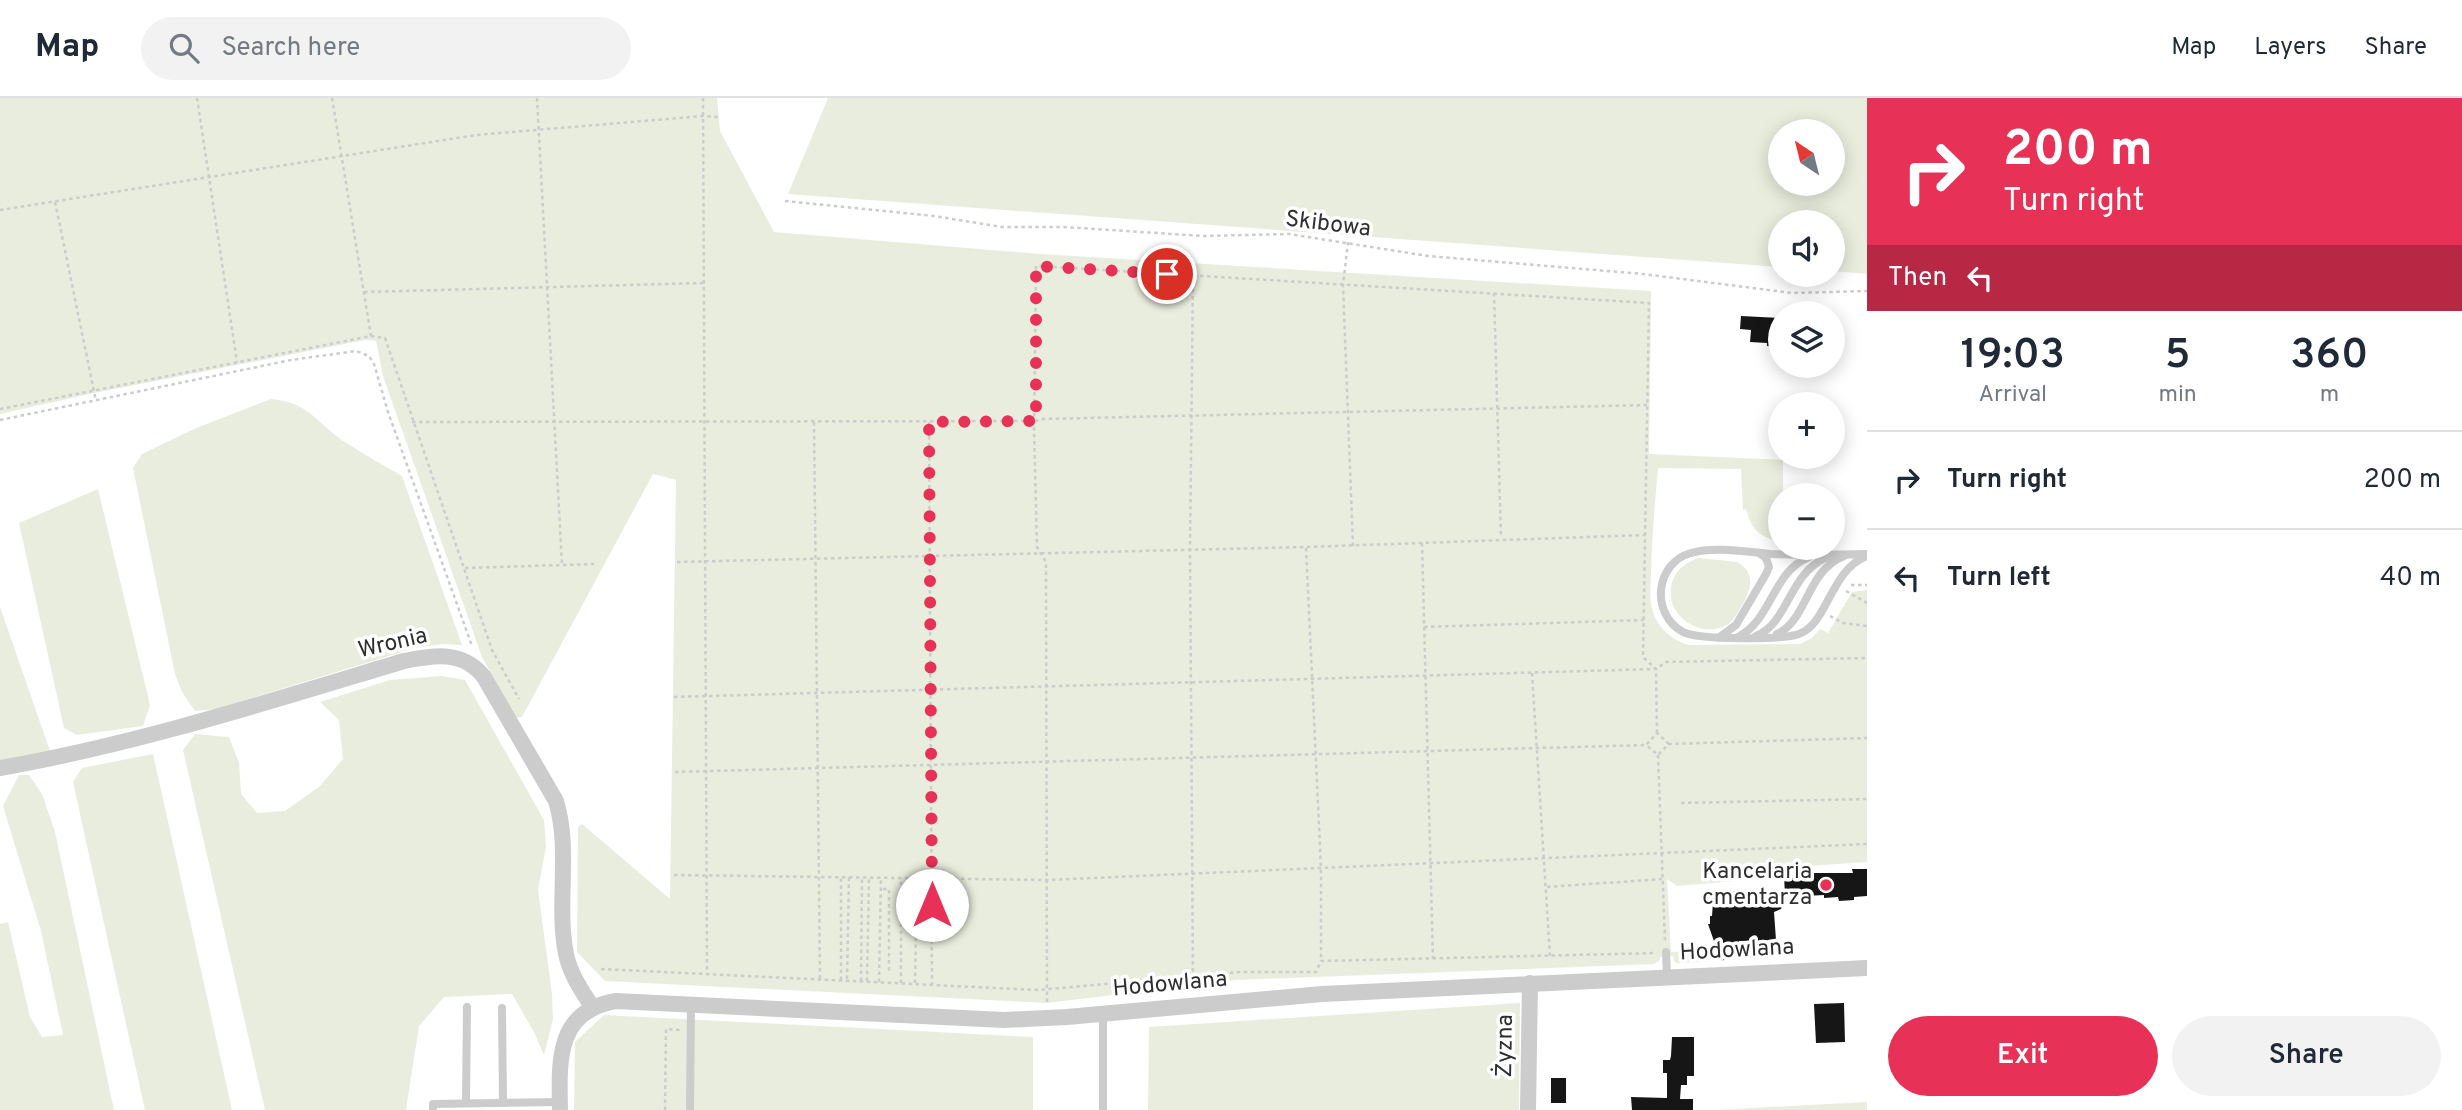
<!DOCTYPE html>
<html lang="en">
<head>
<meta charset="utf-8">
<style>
  body { margin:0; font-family:Overpass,sans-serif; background:#f2f2f3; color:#1f2937; height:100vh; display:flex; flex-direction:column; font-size:26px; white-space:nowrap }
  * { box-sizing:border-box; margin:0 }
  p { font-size:23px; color:#747a83 }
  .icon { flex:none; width:38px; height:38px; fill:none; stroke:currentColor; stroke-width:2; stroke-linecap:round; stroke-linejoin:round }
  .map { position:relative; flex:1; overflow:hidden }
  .details { display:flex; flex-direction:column; background:#fff; width:595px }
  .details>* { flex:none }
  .banner { background:#e73156; color:#fff; overflow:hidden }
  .needle { width:46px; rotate:325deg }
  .tools { position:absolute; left:1768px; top:21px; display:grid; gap:14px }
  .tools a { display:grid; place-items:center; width:77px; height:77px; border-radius:50%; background:#fff; box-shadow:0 4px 18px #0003; font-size:35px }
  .pin { position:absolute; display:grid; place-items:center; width:60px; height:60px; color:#fff; margin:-30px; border:4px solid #fff; border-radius:50%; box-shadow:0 2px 7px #0007 }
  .me { position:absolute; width:77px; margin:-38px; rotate:0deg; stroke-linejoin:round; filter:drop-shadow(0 0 5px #0008) }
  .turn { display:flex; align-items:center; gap:24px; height:147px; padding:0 21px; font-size:32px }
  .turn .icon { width:91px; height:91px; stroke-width:2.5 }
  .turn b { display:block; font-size:49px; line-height:60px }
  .then { display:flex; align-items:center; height:66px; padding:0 21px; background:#0003; gap:14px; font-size:26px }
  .eta { display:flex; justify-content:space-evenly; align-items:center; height:119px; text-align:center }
  .eta b { font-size:42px; font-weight:600; line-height:49px }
  .action { display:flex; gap:14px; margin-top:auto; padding:14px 21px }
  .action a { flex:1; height:80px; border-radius:42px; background:#e73156; color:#fff; font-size:28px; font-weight:600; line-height:80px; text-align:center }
  .action a+a { background:#f2f2f3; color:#1f2937 }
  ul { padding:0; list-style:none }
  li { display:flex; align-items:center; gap:21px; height:98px; padding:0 21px; border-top:2px solid #e0e1e3 }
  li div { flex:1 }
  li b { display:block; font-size:26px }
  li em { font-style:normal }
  header { display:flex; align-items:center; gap:42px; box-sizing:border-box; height:98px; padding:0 35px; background:#fff; border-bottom:2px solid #e0e1e3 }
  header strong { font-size:33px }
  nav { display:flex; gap:38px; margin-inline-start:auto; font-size:24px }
  .search { width:490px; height:63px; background:#f2f2f3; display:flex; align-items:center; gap:18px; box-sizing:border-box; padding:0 24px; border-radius:38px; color:#747a83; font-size:26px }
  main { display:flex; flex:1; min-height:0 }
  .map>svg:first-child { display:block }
</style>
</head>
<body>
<header>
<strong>Map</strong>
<div class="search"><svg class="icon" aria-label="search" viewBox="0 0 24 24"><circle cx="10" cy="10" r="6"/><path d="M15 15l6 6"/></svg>Search here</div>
<nav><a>Map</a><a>Layers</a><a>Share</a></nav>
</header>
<main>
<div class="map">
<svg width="1867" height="1012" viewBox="0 0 1867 1012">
  <rect width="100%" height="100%" fill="#fff"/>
  <g fill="#e8eddd" fill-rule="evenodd">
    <path d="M0,0h717l3,33 54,101 266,22 611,37 -2,163 134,6v35h-3v46c-20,-3 -29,-12 -34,-32l-3,1 -2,-41 -83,-1c-3,34 -6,68 -7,103 0,12 -2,26 1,38 5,18 19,31 37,36l111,-1 12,-6 8,-9 8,4 24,-41 15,-2v272l-120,8v10l-70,6 -10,-7 4,73 27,-1 3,11 -24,1 -3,-2 -1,-5 -13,1v3l-6,4 -418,16 -189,23 -442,-22 -28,-29 1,-125 4,-3 88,75 6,-419 -23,-6 -131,243 -6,1 -34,-61 -99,-281 -7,-35 -11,-1 -271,53 -94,21z"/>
    <path d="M828,0h1039v176l-35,-3v-49h-52v45l-992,-73zM1780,33h52v53h-52z"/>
    <path d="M271,301c41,4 44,24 74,43 18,12 38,23 57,34l60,169 -20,-1 -27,4 -199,61 -21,2 -13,-19 -7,-18 -42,-206 9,-14 52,-25z"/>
    <polygon points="98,391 150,607 143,628 77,637 64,630 19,425"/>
    <path d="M1699,460l38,4c21,12 13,30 3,47 -4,6 -7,12 -13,16 -26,14 -60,-8 -56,-37 2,-16 14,-26 28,-30z"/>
    <polygon points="0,509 50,653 0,664"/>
    <polygon points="442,578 465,582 544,722 546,749 538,792 552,896 553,921 544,957 534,934 512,896 444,899 419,928 406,1012 265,1012 183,652 195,636 229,639 239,665 241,696 257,715 285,713 319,689 343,661 339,622 320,604 390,582"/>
    <polygon points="153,656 232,1012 145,1012 73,684 82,670"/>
    <polygon points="19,677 29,677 42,696 55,734 114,1012 0,1012 0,826 8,824 30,919 42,939 63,937 41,833 3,708"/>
    <polygon points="1520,905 1519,1012 1148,1012 1149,929"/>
    <polygon points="604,917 1033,939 1033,1012 574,1012 575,944"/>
    <polygon points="1867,1004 1867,1012 1714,1012"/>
  </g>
  <g fill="#161616">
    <polygon points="1741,218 1780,220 1780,249 1767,248 1767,245 1750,244 1751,232 1740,231"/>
    <polygon points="1852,771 1867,771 1867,798 1854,799 1854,802 1839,803 1838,799 1824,800 1824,797 1786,799 1781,811 1774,814 1776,842 1739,843 1733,861 1716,863 1716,855 1713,855 1715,846 1708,826 1710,826 1710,818 1712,818 1713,804 1716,804 1714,797 1733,796 1733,793 1748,795 1748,798 1785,797 1784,778 1803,777 1803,775 1853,775"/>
    <polygon points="1844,905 1845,944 1816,945 1814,906"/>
    <polygon points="1672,939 1694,939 1694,978 1687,978 1687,987 1681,987 1680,1001 1693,1001 1693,1012 1632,1012 1631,999 1667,1000 1667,975 1663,975 1663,962 1670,962 1671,958"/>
    <rect x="1551" y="980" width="15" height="25"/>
  </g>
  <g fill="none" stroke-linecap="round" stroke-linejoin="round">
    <g stroke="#ccc" stroke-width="2.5" stroke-dasharray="3.5 3.5" stroke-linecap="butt">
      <polyline points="197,0 237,264"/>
      <polyline points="332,0 371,238"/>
      <polyline points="537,0 562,467"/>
      <polyline points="703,0 707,875"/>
      <polyline points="785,103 934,118 1002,129 1064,129 1203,138 1289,136 1428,158 1643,176 1792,195 1867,193"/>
      <polyline points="55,104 96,303"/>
      <polyline points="0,112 476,37 703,18 718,19"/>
      <polyline points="1348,144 1343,187 1353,448"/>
      <polyline points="1193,177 1190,451 1193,880"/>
      <polyline points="364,194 703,185"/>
      <polyline points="1494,195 1501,440"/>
      <polyline points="0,311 371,238 385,240 492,552 519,601"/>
      <polyline points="0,322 291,262 356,253 369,258 374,266 388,314 472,548"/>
      <polyline points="412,324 1036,323 1043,321 1647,307"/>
      <polyline points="814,324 820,881"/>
      <polyline points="929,324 932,886"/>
      <polyline points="1422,445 1433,861"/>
      <polyline points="1306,450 1321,770 1321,863"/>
      <polyline points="677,464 1306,449 1646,437"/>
      <polyline points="465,470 594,466"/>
      <polyline points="1851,487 1867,487"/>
      <polyline points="1846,493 1867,505"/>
      <polyline points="1830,518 1843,525 1867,528"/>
      <polyline points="1424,529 1644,522"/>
      <polyline points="1532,575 1550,858"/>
      <polyline points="674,599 1656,571 1666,564 1867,560"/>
      <polyline points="1669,646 1657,635 1646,647 1658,657 1669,646 1867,640"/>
      <polyline points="1658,657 1665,843"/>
      <polyline points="675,674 1646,647"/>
      <polyline points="1681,705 1867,701"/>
      <polyline points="674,777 1047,782 1867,746"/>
      <polyline points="1547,789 1662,781"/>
      <polyline points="883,791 889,791 889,873"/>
      <polyline points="601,871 1038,892 1240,874 1316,874 1321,863 1656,855"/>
      <polyline points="847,881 849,779"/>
      <polyline points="841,882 841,780"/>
      <polyline points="861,883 862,781"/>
      <polyline points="867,883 869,780"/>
      <polyline points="879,884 881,780"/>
      <polyline points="901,885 901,780"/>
      <polyline points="915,885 917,780"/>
      <polyline points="1047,904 1046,464 1037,449 1034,331 1036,168 1649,205 1643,559 1656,571 1657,635"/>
      <polyline points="665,1012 666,931 680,932"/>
    </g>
    <g stroke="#ccc" stroke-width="8">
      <path d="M1867,456c-32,1 -64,1 -96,0 -25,-2 -56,-8 -80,-1 -36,10 -41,61 -8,79 15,8 99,8 116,2 29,-10 31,-64 68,-78"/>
      <path d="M1777,536c31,-14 29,-63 67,-78"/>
      <polyline points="1721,538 1736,527 1766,476 1769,469 1766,460 1759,455"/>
      <path d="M1756,538c33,-13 32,-62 71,-79"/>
      <path d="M1738,539c34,-17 34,-65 71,-80"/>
      <polyline points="1666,854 1667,878"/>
      <polyline points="502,910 503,1005"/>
      <polyline points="1103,916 1103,1012"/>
      <polyline points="466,1005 467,909"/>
      <polyline points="433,1012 433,1006 560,1004"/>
      <polyline points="690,1012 691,907"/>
    </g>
    <g stroke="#ccc" stroke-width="16">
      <path d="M0,670c137,-24 271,-67 404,-107 30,-6 59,-11 80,16l72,124c15,49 0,103 10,153 4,20 16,37 27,54"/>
      <path d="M560,1012c-1,-50 -4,-99 56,-109l388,19 63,-3 255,-23 545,-26"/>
      <polyline points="1528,1012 1530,885"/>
    </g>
  </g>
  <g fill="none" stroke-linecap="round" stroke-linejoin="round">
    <polyline stroke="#e73156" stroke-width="12" stroke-dasharray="0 21.6" points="932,807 929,324 1036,323 1036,168 1167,176"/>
  </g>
  <circle fill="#e73156" stroke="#fff" stroke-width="2.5" cx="1826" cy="787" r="7"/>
  <g text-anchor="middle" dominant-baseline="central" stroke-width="7" stroke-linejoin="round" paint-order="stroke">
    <g font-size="23" fill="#2f2f2f" stroke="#fff">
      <text transform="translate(1328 127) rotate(7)">Skibowa</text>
      <text transform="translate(393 546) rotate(-13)">Wronia</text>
      <text transform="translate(1737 853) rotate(-3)">Hodowlana</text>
      <text transform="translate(1170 887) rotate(-5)">Hodowlana</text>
      <text transform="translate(1506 948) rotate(-89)">Żyzna</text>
    </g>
    <g font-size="23" fill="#2f2f2f" stroke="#fff" text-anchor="end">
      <text x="1812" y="774">Kancelaria<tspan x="1812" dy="26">cmentarza</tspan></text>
    </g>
  </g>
</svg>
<div class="tools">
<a><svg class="needle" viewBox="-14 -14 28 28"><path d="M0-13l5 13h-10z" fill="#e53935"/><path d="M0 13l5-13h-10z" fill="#747a83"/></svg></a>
<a><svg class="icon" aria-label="sound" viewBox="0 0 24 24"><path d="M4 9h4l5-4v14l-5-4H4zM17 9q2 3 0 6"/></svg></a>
<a><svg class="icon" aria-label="layers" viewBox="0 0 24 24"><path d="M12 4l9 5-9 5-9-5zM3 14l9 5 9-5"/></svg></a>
<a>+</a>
<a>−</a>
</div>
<div class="pin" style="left:1167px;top:176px;background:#d93025"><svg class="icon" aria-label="arrive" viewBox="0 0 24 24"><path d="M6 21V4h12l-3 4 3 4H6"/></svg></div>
<svg class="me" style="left:932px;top:807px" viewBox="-20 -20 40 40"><circle r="19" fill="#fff"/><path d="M0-13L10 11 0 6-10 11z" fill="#e73156"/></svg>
</div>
<section class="details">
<div class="banner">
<div class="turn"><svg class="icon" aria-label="right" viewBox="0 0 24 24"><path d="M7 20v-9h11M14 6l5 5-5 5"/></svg><div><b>200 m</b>Turn right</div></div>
<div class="then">Then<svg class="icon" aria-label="left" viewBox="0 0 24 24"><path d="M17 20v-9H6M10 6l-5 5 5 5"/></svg></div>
</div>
<div class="eta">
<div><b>19:03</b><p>Arrival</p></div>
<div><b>5</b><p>min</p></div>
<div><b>360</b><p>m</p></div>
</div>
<ul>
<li><svg class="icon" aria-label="right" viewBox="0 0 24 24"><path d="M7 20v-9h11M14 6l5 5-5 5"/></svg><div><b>Turn right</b></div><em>200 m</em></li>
<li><svg class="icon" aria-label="left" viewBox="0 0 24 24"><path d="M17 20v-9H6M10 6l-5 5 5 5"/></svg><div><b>Turn left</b></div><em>40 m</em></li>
</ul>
<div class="action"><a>Exit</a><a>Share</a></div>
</section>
</main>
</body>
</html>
